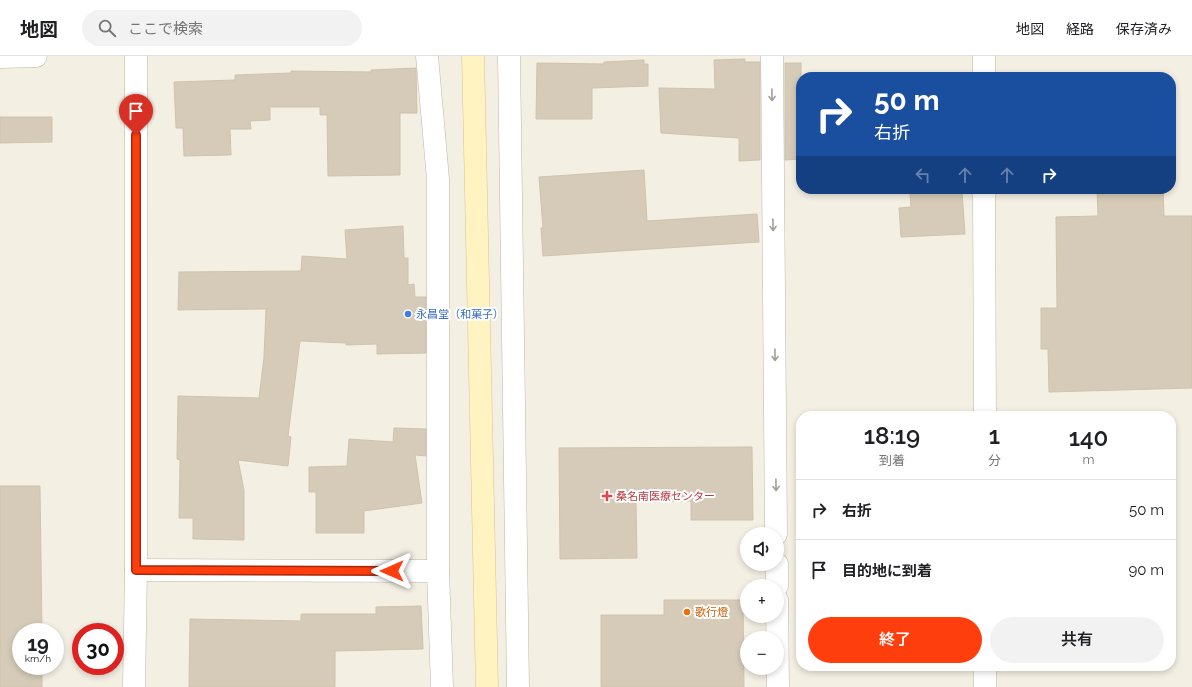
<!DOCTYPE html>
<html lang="ja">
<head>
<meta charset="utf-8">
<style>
  body { margin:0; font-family:Raleway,"Noto Sans JP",sans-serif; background:#f2f2f2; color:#202124; height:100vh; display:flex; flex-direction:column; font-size:15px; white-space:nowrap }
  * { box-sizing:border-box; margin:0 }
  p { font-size:13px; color:#757577 }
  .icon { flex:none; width:22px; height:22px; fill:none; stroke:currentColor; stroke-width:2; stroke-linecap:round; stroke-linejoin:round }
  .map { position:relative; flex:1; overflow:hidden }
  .sheet { position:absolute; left:796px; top:355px; width:380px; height:260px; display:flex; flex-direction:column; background:#fff; border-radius:16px; box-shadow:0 2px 6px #0003 }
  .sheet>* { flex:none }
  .banner { position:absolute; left:796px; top:16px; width:380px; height:122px; border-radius:16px; box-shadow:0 2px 6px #0003; background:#1a4fa0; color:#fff; overflow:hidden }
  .controls { position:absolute; left:740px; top:471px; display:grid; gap:8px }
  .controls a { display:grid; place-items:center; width:44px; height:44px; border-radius:50%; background:#fff; box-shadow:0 2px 6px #0003; font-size:20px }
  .speed { position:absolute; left:12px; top:567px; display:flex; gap:8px; font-size:20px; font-weight:700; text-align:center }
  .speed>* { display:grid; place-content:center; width:52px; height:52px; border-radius:50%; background:#fff; box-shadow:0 2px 6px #0003; line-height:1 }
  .speed small { font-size:10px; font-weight:400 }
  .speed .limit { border:6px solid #d22; background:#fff; color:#111 }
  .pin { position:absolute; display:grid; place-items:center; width:34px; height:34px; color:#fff; margin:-41px -17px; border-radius:50% 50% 50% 0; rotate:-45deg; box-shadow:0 0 4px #0007 }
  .pin .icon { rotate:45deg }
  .me { position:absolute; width:44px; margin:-22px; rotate:270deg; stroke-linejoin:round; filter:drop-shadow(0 0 3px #0008) }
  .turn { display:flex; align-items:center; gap:14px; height:84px; padding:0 12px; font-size:18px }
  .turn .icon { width:52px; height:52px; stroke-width:2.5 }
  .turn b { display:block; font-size:28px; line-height:34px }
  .lanes { display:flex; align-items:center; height:38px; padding:0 12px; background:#0003; justify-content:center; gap:20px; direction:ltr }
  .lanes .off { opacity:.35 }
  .eta { display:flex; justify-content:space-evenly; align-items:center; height:68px; text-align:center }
  .eta b { font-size:24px; font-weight:600; line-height:28px }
  .action { display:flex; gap:8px; margin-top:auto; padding:8px 12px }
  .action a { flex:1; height:46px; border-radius:24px; background:#ff3e0e; color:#fff; font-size:16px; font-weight:600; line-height:46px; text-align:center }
  .action a+a { background:#f2f2f2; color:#202124 }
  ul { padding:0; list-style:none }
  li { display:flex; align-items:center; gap:12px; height:60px; padding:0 12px; border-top:1px solid #e0e0e0 }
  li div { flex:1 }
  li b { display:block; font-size:15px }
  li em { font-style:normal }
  header { display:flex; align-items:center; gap:24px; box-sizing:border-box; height:56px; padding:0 20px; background:#fff; border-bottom:1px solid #e0e0e0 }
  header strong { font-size:19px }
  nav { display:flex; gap:22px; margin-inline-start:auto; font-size:14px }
  .search { width:280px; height:36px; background:#f2f2f2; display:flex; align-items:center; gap:10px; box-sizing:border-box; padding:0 14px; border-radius:22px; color:#757577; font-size:15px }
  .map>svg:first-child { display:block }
</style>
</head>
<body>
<header>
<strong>地図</strong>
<div class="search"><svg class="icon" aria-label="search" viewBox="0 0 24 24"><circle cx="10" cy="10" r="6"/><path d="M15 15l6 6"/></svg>ここで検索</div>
<nav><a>地図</a><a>経路</a><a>保存済み</a></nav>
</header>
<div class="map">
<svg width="1192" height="631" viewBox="0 0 1192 631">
  <rect width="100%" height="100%" fill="#f3efe3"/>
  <g fill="#d5cbb8" stroke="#d0c3ab">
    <polygon points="745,3 745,6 760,6 760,104 739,105 739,82 661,77 659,32 715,33 714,4"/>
    <polygon points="644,4 644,8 648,8 648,30 592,32 592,63 536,63 537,7 604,8 604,6"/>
    <polygon points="785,7 801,7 801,103 785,104"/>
    <polygon points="416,12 417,57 400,57 400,119 328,120 327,59 320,59 320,51 270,51 270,64 250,65 251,73 230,73 231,99 184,100 183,72 176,72 174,26 235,24 235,19 291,17 291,15 371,16 371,14"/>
    <polygon points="0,61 52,61 52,86 0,87"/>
    <polygon points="644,114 647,165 757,158 759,186 543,200 541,172 543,172 539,121"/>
    <polygon points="1097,133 1163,133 1164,160 1192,160 1192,332 1049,336 1048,293 1041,293 1041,252 1057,252 1056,161 1098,160"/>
    <polygon points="962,135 965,178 901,181 899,152 911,151 910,138"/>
    <polygon points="403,170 404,202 408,202 408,229 414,228 415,241 426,241 426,297 377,298 377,288 346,289 346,287 300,285 288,380 291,381 288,410 238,404 244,434 244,484 193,483 193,462 179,462 180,404 177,403 178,340 259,342 264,301 266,253 178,254 179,216 301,215 302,200 347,203 345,174"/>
    <polygon points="394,372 426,373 426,400 415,399 422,447 364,455 364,477 316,477 316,436 309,436 309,411 347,410 349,383 393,386"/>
    <polygon points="752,391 753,464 691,464 691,445 636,446 637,502 560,503 559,392"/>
    <polygon points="0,430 40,430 42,576 21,576 21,610 42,610 42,631 0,631"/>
    <polygon points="664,544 743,544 744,631 601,631 601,559 664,559"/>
    <polygon points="421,550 423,593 335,595 335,631 189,631 190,563 301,565 301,558 376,558 376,551"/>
  </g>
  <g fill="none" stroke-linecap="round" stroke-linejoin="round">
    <g stroke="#bfb7a6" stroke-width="23">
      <g id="street">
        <polyline points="427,0 438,123 438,515 442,631"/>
        <polyline points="509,0 518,631"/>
        <polyline points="772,0 776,478"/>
        <polyline points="984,0 984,21"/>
        <polyline points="0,1 36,0"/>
        <polyline points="984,133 985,360"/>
        <polyline points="777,508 777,530"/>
        <polyline points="136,514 438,515"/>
        <polyline points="777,544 778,631"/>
        <polyline points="985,610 985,631"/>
        <polyline points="134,631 136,514 136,0"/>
      </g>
    </g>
    <g stroke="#d5c690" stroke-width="23">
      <polyline id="secondary" points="473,0 487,631"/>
    </g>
    <use href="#street" stroke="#fff" stroke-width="22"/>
    <use href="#secondary" stroke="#fff3c1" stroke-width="22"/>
  </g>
  <defs><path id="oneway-shaft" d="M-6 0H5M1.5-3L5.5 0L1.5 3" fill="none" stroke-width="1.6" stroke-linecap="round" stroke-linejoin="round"/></defs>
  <g stroke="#a29f99">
    <use href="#oneway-shaft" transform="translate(772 39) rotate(89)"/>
    <use href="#oneway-shaft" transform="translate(773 169) rotate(89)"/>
    <use href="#oneway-shaft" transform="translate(775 299) rotate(89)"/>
    <use href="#oneway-shaft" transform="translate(776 429) rotate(89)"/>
  </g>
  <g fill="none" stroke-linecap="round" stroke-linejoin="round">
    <g stroke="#a62809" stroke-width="10">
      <polyline id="route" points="136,79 136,514 392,515"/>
    </g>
    <use href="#route" stroke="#ff3e0e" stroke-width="7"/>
  </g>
  <circle fill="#3f7fe0" stroke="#fff" stroke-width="1.5" cx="408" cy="258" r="4"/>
  <path fill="#e0444e" stroke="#fff" stroke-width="1.5" d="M605 434h4v4h4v4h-4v4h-4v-4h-4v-4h4z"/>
  <circle fill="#e8710a" stroke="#fff" stroke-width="1.5" cx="687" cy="556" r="4"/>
  <g text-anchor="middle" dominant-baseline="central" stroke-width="4" stroke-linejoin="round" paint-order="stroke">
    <g font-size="11" fill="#366cbe" stroke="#fff" text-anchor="start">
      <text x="416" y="258">永昌堂（和菓子）</text>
    </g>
    <g font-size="11" fill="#be3a42" stroke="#fff" text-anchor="start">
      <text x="616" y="440">桑名南医療センター</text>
    </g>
    <g font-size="11" fill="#c56008" stroke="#fff" text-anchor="start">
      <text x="695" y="556">歌行燈</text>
    </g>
  </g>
</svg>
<div class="controls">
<a><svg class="icon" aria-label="sound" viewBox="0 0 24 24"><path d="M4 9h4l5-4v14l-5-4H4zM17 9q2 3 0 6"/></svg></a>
<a>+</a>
<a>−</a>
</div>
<div class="speed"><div>19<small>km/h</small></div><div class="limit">30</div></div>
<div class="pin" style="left:136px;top:79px;background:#d93025"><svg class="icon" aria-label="arrive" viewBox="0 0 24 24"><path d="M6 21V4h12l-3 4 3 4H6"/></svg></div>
<svg class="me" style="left:392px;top:515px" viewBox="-20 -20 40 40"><path d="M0-17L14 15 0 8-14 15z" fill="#ff3e0e" stroke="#fff" stroke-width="4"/></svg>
<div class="banner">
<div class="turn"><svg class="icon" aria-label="right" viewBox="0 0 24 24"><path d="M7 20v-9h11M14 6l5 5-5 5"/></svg><div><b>50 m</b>右折</div></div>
<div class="lanes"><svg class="icon off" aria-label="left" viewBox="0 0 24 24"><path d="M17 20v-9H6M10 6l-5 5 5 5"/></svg><svg class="icon off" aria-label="ahead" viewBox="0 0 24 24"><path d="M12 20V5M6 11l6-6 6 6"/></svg><svg class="icon off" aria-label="ahead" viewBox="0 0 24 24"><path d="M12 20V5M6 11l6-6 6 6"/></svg><svg class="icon" aria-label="right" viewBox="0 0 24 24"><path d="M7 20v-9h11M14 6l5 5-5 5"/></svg></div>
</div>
<section class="sheet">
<div class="eta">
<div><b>18:19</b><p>到着</p></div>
<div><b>1</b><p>分</p></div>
<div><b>140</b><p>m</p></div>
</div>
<ul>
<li><svg class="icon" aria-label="right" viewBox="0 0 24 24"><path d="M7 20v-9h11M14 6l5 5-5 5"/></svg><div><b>右折</b></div><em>50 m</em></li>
<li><svg class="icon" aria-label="arrive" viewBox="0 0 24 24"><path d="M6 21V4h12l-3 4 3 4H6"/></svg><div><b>目的地に到着</b></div><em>90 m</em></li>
</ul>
<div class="action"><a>終了</a><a>共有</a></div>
</section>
</div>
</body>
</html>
